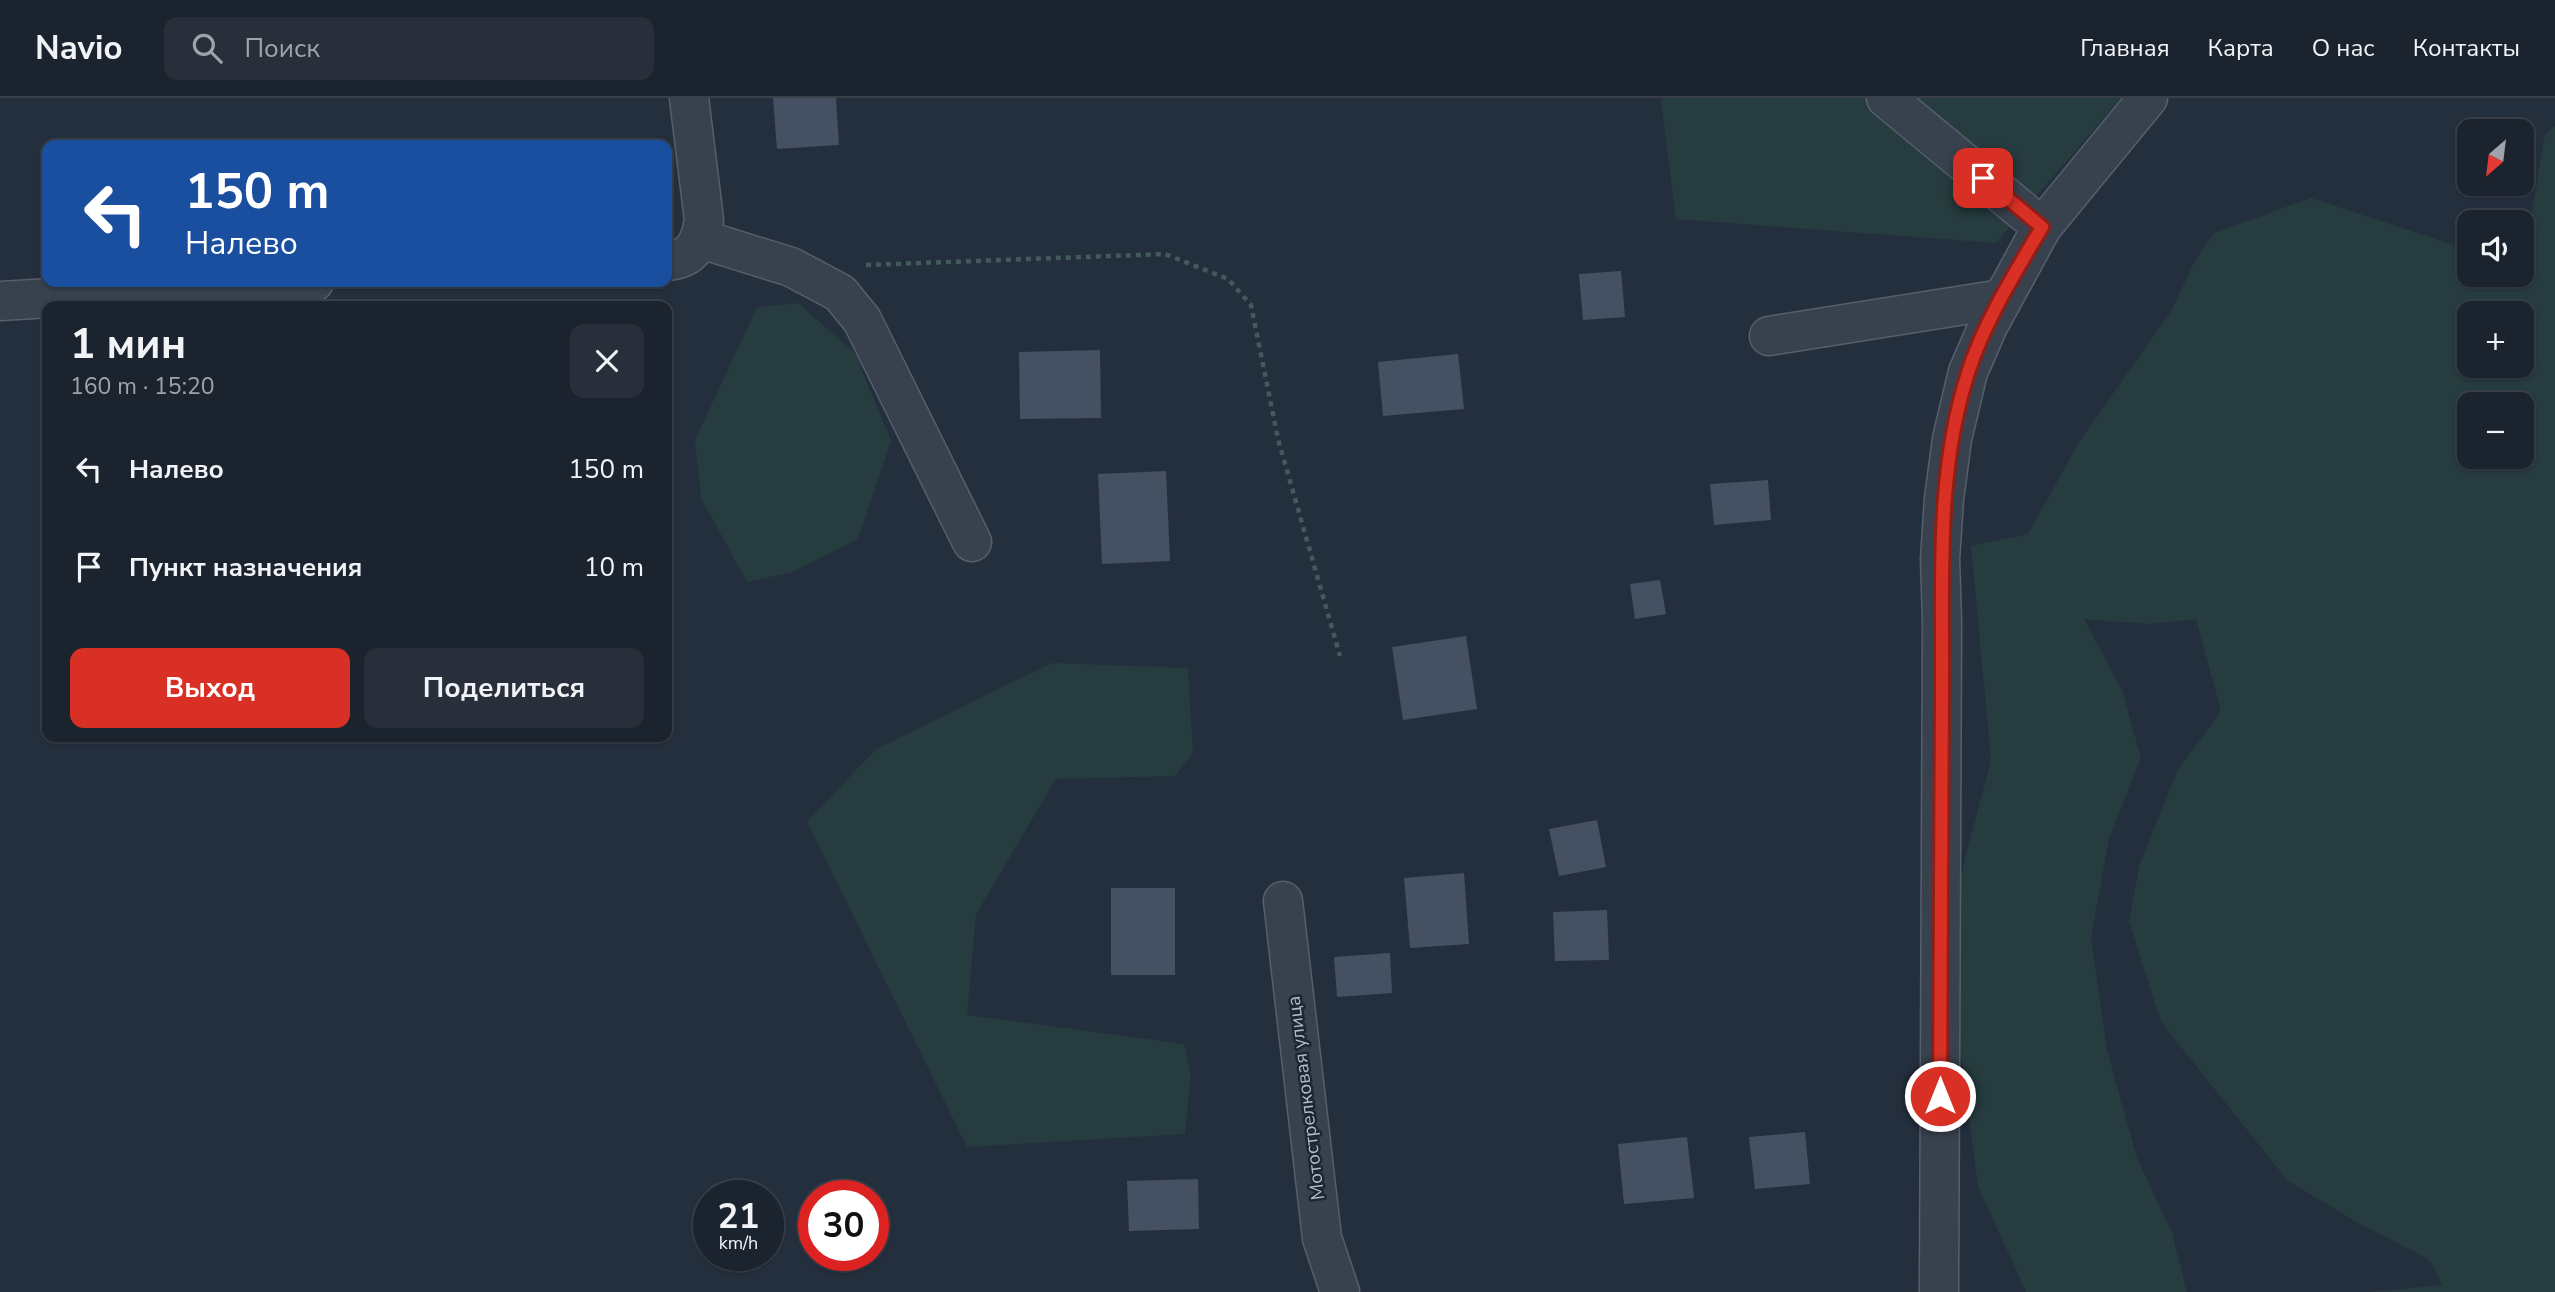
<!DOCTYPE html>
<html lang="ru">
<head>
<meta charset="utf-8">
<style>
  body { margin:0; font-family:"Nunito Sans",sans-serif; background:#282f3a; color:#f1f3f6; height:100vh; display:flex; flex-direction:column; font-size:26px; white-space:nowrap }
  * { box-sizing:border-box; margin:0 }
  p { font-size:23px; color:#a0a4aa }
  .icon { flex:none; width:38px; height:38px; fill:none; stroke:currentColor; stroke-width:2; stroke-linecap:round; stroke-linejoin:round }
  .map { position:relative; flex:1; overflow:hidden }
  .side { position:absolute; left:42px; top:203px; width:630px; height:441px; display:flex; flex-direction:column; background:#1b232e; border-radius:14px; box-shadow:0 2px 5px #0004,0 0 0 2px #39404a }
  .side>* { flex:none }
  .guide { position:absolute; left:42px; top:42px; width:630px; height:147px; border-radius:14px; box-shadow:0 2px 5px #0004,0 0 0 2px #39404a; background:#1a4fa0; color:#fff; overflow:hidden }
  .needle { width:46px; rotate:208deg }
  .buttons { position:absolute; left:2457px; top:21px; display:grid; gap:14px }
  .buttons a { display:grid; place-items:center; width:77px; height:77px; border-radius:14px; background:#1b232e; box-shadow:0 2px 5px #0004,0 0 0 2px #39404a; font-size:35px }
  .speed { position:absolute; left:693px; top:1082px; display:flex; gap:14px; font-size:35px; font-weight:700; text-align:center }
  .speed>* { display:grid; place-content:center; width:91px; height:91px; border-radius:50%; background:#1b232e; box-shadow:0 2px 5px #0004,0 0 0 2px #39404a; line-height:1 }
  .speed small { font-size:18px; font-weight:400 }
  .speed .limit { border:10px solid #d22; background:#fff; color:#111 }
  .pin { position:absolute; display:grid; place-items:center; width:60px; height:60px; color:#fff; margin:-30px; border-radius:14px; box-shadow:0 4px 10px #0006 }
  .me { position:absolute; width:77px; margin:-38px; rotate:0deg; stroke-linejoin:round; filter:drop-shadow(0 0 5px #0008) }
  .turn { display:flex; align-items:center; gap:24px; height:147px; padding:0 28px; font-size:32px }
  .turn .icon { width:91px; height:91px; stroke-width:2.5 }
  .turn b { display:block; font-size:49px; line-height:60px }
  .round { display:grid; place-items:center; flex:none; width:74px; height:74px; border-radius:14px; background:#282f3a }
  .overview { display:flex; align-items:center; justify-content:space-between; height:119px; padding:0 28px }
  h1 { font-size:42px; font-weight:700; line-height:52px }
  .cta { display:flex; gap:14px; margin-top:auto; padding:14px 28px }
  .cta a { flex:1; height:80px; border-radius:14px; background:#d93025; color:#fff; font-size:28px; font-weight:700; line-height:80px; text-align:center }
  .cta a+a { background:#282f3a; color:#f1f3f6 }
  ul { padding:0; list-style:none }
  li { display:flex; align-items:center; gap:21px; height:98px; padding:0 28px }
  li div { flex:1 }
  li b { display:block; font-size:26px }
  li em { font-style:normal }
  header { display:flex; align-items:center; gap:42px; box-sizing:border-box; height:98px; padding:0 35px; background:#1b232e; border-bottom:2px solid #39404a }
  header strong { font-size:33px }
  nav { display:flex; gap:38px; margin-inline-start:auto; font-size:24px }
  .search { width:490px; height:63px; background:#282f3a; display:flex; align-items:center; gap:18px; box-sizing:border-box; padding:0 24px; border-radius:14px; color:#a0a4aa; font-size:26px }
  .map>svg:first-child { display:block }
</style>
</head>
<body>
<header>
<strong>Navio</strong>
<div class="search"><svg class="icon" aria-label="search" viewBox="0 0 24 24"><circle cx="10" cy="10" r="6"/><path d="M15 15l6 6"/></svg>Поиск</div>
<nav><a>Главная</a><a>Карта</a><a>О нас</a><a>Контакты</a></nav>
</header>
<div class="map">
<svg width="2555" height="1194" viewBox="0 0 2555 1194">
  <rect width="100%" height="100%" fill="#242f3e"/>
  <g fill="#263c3f" fill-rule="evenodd">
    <polygon points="1665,0 2121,0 1996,145 1676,121 1661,2"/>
    <path d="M2555,28v1166h-188l75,-7 -12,-25 -70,-36 -73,-44 -126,-158 -32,-101 11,-58 38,-94 43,-58 -25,-92 -47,5 -65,-5 38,71 19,68 -32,81 -18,98 16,113 30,108 35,75 15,59h-161l-48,-106 -26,-204 6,-96 33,-126 -20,-214 57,-12 51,-92 93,-132 22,-48 20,-29 97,-35 158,52v25h53v-41l7,-5 16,-94zM2469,215h53v53h-53zM2469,306h53v53h-53z"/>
    <polygon points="798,205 855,255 891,343 858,441 792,474 747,484 701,400 695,342 757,209"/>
    <polygon points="1052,565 1188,570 1193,655 1175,678 1056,681 976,816 967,917 1184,946 1191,977 1185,1036 967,1049 807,724 876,651"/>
  </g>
  <g fill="#455162">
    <polygon points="773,0 836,0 839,47 777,51"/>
    <polygon points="1621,173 1625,219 1583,222 1579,176"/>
    <polygon points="1100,252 1101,320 1020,321 1019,254"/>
    <polygon points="1458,256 1464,311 1383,318 1378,264"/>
    <polygon points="1166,373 1170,463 1102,466 1098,376"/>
    <polygon points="1768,382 1771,422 1714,427 1710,386"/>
    <polygon points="1660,482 1666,516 1635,521 1630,486"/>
    <polygon points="1466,538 1477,611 1403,622 1392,549"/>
    <polygon points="1597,722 1606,769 1559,778 1549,731"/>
    <polygon points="1464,775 1469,846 1410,850 1404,780"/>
    <rect x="1111" y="790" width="64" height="87"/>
    <polygon points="1607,812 1609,862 1555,863 1553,814"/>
    <polygon points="1390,855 1392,895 1337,899 1334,859"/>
    <polygon points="1805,1034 1810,1086 1755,1091 1749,1039"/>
    <polygon points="1687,1039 1694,1100 1624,1106 1618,1046"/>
    <polygon points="1198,1081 1199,1131 1129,1133 1127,1083"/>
  </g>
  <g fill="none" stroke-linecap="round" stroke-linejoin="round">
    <g stroke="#565f6c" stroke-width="41">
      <g id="minor">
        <polyline points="1886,0 2042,129"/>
        <polyline points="701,141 791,169 840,195 862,222 972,444"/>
        <path d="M667,163c26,-2 33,-17 37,-41l-15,-122"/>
        <polyline points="0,203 314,184"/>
        <polyline points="1769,238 2002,201"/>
        <polyline points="1283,803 1322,1140 1340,1194"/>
        <polyline points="1939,1194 1942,524 1940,461 1944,401 1952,341 1968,274 1988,228 2042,129 2148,0"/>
      </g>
    </g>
    <polyline stroke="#44595c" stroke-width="4.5" stroke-dasharray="5 5" stroke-linecap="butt" points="866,167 1165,156 1228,181 1251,207 1278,341 1340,558"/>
    <use href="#minor" stroke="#38414e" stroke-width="38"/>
  </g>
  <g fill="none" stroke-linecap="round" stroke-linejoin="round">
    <g stroke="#8d1f18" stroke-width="18">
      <path id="route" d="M1940,998c0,-136 1,-272 2,-408 1,-105 -7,-213 26,-315 16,-51 47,-100 74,-146l-59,-49"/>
    </g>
    <use href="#route" stroke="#d93025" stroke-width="12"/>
  </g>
  <g text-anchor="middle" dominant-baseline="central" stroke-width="5" stroke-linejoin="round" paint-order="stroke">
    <g font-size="19" fill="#b4bcc9" stroke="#1d2633">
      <text transform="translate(1306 1000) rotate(-97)">Мотострелковая улица</text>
    </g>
  </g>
</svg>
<div class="buttons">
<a><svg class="needle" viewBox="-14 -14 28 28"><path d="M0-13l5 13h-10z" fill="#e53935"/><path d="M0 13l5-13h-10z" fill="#a0a4aa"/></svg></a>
<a><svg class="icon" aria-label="sound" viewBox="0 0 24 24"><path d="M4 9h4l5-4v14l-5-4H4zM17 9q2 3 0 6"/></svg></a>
<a>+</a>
<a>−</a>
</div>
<div class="speed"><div>21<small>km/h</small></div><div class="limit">30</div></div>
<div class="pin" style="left:1983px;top:80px;background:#d93025"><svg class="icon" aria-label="arrive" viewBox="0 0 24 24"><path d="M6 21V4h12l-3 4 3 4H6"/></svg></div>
<svg class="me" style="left:1940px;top:998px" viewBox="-20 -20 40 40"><circle r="17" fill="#d93025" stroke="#fff" stroke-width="3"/><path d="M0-11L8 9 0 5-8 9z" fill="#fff"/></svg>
<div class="guide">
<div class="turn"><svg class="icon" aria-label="left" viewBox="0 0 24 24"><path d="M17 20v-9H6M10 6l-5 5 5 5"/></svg><div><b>150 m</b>Налево</div></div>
</div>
<section class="side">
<div class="overview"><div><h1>1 мин</h1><p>160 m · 15:20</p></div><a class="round"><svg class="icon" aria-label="close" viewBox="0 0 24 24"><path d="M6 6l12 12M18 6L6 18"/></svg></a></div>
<ul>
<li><svg class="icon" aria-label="left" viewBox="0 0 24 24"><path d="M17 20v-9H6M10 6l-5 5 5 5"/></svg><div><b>Налево</b></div><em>150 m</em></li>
<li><svg class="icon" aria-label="arrive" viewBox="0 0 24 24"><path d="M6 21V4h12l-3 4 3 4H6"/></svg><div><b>Пункт назначения</b></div><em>10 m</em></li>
</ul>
<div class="cta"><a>Выход</a><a>Поделиться</a></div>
</section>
</div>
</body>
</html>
